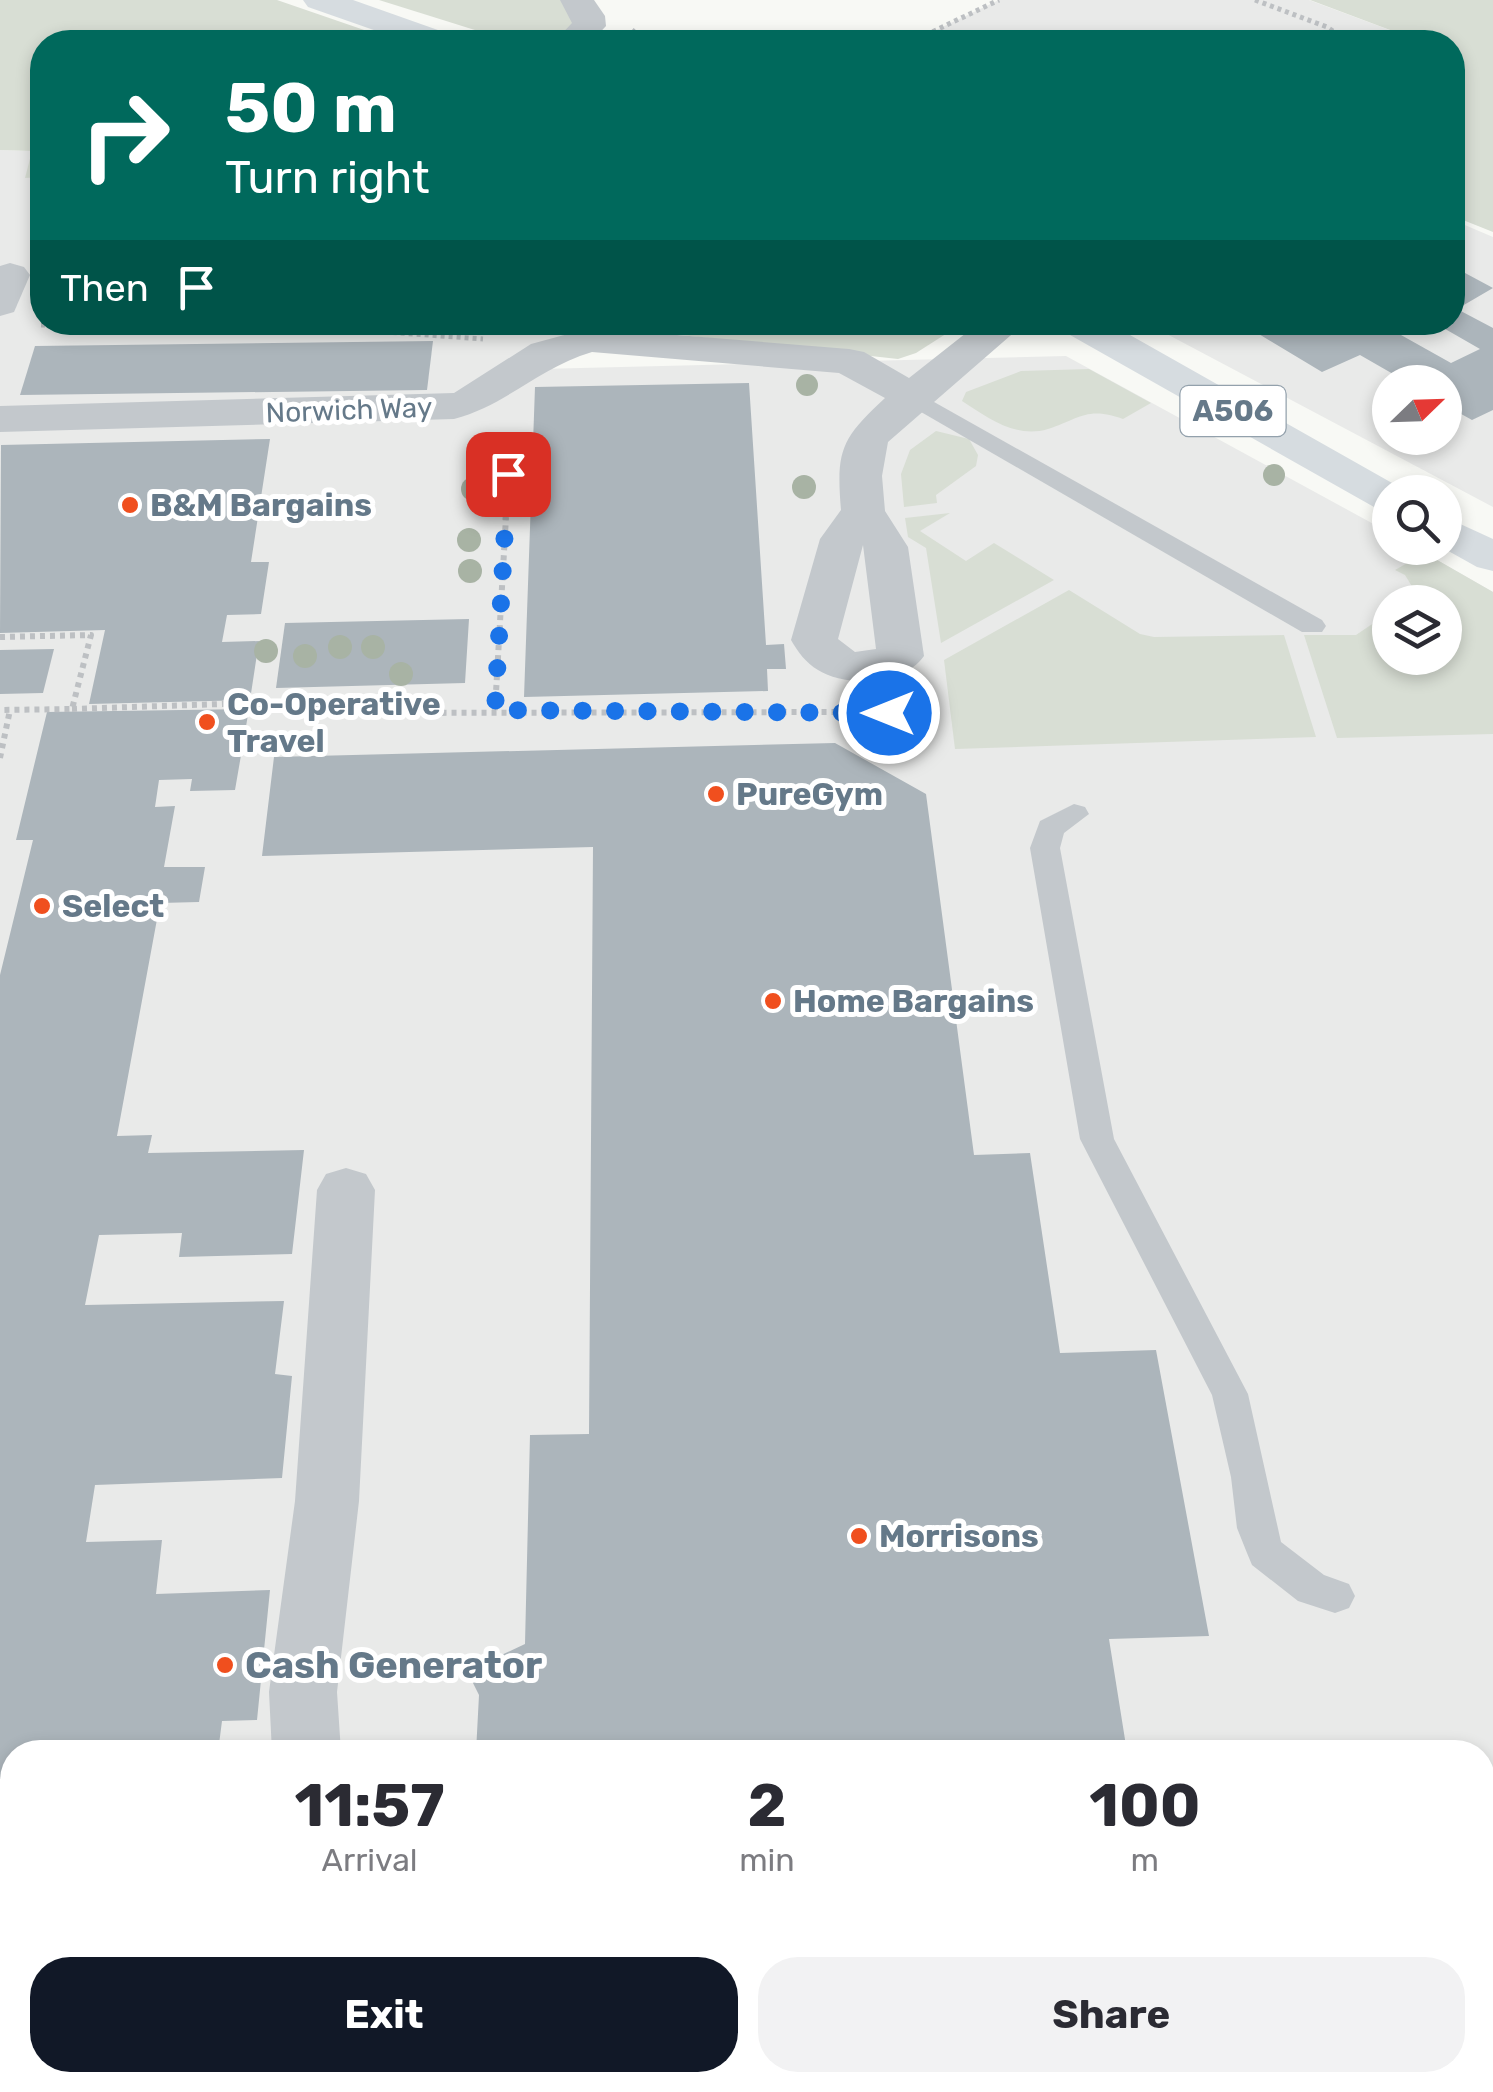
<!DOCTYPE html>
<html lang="en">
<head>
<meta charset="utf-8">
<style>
  body { margin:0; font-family:Rubik,sans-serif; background:#f2f2f3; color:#2b2b33; height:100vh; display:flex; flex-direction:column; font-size:38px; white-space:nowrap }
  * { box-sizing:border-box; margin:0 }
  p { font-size:32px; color:#7c7c81 }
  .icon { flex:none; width:55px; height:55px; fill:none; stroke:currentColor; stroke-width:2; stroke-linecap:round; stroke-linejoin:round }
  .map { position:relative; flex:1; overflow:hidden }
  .sheet { position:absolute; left:0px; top:1740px; width:1495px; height:352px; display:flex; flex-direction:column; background:#fff; border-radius:40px 40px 0 0; box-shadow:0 5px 15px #0003 }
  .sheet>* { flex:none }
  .guide { position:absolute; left:30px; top:30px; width:1435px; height:305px; border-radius:40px; box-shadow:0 5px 15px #0003; background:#00695c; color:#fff; overflow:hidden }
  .needle { width:65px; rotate:67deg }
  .controls { position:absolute; left:1372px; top:365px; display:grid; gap:20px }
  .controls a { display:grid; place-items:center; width:90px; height:90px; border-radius:50%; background:#fff; box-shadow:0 5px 15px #0003; font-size:50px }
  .pin { position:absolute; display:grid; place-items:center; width:85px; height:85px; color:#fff; margin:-42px; border-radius:20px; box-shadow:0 5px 15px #0006 }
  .me { position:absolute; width:110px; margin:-55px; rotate:270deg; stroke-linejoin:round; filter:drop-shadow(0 0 8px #0008) }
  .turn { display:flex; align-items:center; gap:35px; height:210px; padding:0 30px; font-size:45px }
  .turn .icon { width:130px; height:130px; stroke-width:2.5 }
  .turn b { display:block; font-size:70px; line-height:85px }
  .then { display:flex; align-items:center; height:95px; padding:0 30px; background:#0003; gap:20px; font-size:38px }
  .eta { display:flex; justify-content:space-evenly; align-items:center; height:170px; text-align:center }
  .eta b { font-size:60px; font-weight:700; line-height:70px }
  .action { display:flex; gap:20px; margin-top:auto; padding:20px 30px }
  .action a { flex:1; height:115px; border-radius:40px; background:#111827; color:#fff; font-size:40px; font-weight:700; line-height:115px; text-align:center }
  .action a+a { background:#f2f2f3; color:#2b2b33 }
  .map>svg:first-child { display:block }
</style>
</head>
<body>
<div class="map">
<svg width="1493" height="2092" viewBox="0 0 1493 2092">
  <rect width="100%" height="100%" fill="#f8f9f5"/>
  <g fill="#e9eae9" fill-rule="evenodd">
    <polygon points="999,0 1309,0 1422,42 911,42"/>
    <path d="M0,150l32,1 10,26v145l530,1 -32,46 526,-13 324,177v15h26l77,44v1500h-1493zM1390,602h55v56h-55zM12,1752h1470v328h-1470z"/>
    <path d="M1453,220l40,17v270l-347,-184 306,-1zM1390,382h55v56h-55z"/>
  </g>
  <g fill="#d8ded4">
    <polygon points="0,0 277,0 399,42 42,42 42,177 25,178 32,151 0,150"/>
    <polygon points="379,0 562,0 579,22 560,39 513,42"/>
    <polygon points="1310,0 1493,0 1493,232 1453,216 1452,42 1422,42"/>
    <polygon points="572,323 963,323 916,353 898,359"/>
    <path d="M1089,369l62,34 -28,16c-37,-13 -43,0 -75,10 -33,10 -61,-12 -86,-28l4,-9 55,-21z"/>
    <polygon points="936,431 969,439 978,455 976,466 936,495 937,503 904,507 901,474 910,450"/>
    <polygon points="950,513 920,531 966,561 994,543 1054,580 941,643 926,548 908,537 905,518"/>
    <polygon points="1425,553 1493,592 1493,734 1337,738 1304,635 1356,635 1390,612 1390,658 1445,658 1445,602 1404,602 1411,597 1413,588 1405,575 1395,570"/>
    <polygon points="1069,590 1140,634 1154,637 1284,635 1316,737 955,749 944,660"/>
    <polygon points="1155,2080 1385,2080 1375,2092 1154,2092"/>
  </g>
  <g fill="#acb5bb">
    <polygon points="1452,266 1493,288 1457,309 1493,328 1493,410 1472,420 1445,405 1445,382 1407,382 1360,355 1322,372 1239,322 1427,322 1401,335 1451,363 1480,349 1433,322 1452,322"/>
    <polygon points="433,341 427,390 20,395 35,346"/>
    <polygon points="749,383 766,645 784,644 786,669 767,669 768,691 524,697 535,387"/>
    <polygon points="270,439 251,562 269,562 261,614 227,615 222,642 259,641 250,700 89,704 105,630 0,633 1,445"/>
    <polygon points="469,619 465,683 276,688 285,623"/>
    <polygon points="54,649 43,693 0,694 0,650"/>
    <polygon points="249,709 235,790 190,791 192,779 159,780 155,807 175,806 164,867 205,867 199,902 160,903 117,1136 152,1135 148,1153 304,1150 292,1254 179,1257 182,1233 99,1235 85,1305 284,1301 275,1374 292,1376 282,1478 95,1485 86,1542 162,1540 156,1594 270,1590 257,1720 222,1721 218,1752 12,1752 12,2004 7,2036 0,2037 0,975 33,840 16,840 47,712"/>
    <polygon points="835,743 926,794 974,1155 1030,1153 1060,1353 1156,1350 1209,1636 1109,1639 1127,1752 476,1752 479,1695 467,1671 525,1644 530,1435 589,1434 593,847 262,856 274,757"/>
    <polygon points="0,2055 12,2055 12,2080 518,2080 518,2092 0,2092"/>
    <polygon points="650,2080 874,2080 875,2092 650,2092"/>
  </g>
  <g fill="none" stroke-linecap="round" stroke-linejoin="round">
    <g stroke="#bdc0c3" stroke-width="5" stroke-dasharray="4 4" stroke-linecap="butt">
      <polyline points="1255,0 1327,27 1349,42"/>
      <polyline points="632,30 646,42"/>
      <polyline points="911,42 999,0"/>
      <polyline points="41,325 303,326 483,339"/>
      <polyline points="505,520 510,435"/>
    </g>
    <g stroke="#bdc0c3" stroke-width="6" stroke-dasharray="5 5" stroke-linecap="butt">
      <polyline points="0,637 91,635 72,709 0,710"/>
      <polyline points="72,709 251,703 389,713 840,712"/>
      <polyline points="495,710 506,517"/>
      <polyline points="888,713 929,713"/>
      <polyline points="0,758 10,710"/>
    </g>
    <g fill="#c3c8cc" fill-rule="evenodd">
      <polygon points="911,389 1322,620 1326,626 1322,632 1302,632 902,401 899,396 902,391"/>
      <polygon points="1074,804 1085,807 1089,814 1064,833 1060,848 1114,1139 1248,1394 1281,1542 1324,1575 1349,1584 1355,1596 1349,1608 1335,1613 1298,1601 1252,1565 1247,1553 1237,1528 1231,1477 1212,1395 1080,1139 1030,848 1040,821"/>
    </g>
    <g fill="#c3c8cc" fill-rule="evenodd">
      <polygon points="560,0 594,0 605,16 606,26 591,42 554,42 572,23"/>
      <polygon points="10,263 24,267 30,275 14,312 0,316 0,266"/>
      <path d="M980,322h46l-138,120 -6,34 3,35 23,36 16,109c-20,29 -78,32 -106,14 -12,-7 -20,-18 -27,-30l29,-101 21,-29c-5,-60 0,-71 44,-112l-46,-25 -247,-21c-54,16 -85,53 -138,67l-454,13v-26l454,-13 77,-49 59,-16 259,21 15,3 45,26zM863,545l13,104 -21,3 -17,-13z"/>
      <polygon points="346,1168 366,1174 375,1190 359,1501 337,1692 341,1752 272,1752 269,1692 295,1501 317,1190 326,1174"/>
      <polygon points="1493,1886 1493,1956 1482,1957 1482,1887"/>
      <polygon points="969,2080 1045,2080 1043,2092 967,2092"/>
    </g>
    <g fill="#d6dce0" fill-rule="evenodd">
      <polygon points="303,0 353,0 452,35 457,42 408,42 308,7"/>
      <polygon points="1057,322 1107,322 1408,492 1390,492 1390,511 1374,507 1063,331"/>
      <polygon points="1445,517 1493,539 1493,571 1477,567 1443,548"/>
    </g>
  </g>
  <g fill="#a8b3a4">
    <circle cx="807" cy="385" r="11"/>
    <circle cx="1274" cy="475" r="11"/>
    <circle cx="804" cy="487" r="12"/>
    <circle cx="473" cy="489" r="12"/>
    <circle cx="469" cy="540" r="12"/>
    <circle cx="470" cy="571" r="12"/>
    <circle cx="340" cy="647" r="12"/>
    <circle cx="373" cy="647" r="12"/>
    <circle cx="266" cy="651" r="12"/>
    <circle cx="305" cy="656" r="12"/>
    <circle cx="401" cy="674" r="12"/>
  </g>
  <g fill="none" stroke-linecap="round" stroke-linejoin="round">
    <polyline stroke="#1a73e8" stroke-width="18" stroke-dasharray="0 32.4" points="508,474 495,710 889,713"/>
  </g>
  <g fill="#f04f1e" stroke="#fff" stroke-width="4">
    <circle cx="130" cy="505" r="10"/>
    <circle cx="207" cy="722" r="10"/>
    <circle cx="716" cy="794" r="10"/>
    <circle cx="42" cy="906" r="10"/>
    <circle cx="773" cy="1001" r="10"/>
    <circle cx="859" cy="1536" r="10"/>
    <circle cx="225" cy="1665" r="10"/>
  </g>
  <g text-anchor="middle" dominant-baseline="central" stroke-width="10" stroke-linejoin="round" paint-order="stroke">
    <g font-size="28" fill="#657989" stroke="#fff">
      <text transform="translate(349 410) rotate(-2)">Norwich Way</text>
    </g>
    <rect fill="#fff" stroke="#93a1ac" stroke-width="2.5" x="1180.5" y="386" width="105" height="50" rx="8"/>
    <g font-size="30" font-weight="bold" fill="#657989">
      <text x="1233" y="411">A506</text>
    </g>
    <g font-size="32" font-weight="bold" fill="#657989" stroke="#fff" text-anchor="start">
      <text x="150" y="505">B&amp;M Bargains</text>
      <text x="227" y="704">Co-Operative<tspan x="227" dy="37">Travel</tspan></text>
      <text x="736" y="794">PureGym</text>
      <text x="62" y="906">Select</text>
      <text x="793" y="1001">Home Bargains</text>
      <text x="879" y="1536">Morrisons</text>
    </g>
    <g font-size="38" font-weight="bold" fill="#657989" stroke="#fff" text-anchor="start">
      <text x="245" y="1665">Cash Generator</text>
    </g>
  </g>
</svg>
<div class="controls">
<a><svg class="needle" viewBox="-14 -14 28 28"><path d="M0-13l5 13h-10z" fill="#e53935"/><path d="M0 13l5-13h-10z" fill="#7c7c81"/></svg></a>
<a><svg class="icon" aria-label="search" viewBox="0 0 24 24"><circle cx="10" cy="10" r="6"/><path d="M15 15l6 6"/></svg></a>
<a><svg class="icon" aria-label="layers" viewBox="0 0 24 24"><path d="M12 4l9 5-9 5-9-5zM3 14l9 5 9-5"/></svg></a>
</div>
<div class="pin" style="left:508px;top:474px;background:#d93025"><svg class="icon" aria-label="arrive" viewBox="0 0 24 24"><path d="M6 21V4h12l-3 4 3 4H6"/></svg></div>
<svg class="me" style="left:889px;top:713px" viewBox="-20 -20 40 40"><circle r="17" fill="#1a73e8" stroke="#fff" stroke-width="3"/><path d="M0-11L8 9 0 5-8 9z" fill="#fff"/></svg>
<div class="guide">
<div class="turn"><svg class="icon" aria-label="right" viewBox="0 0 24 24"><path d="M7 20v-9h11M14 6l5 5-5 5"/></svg><div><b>50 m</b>Turn right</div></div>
<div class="then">Then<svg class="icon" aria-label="arrive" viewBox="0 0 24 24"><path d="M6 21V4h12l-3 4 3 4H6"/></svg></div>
</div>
<section class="sheet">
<div class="eta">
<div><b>11:57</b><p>Arrival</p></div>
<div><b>2</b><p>min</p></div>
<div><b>100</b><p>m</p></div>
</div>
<div class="action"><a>Exit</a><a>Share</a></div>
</section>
</div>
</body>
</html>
